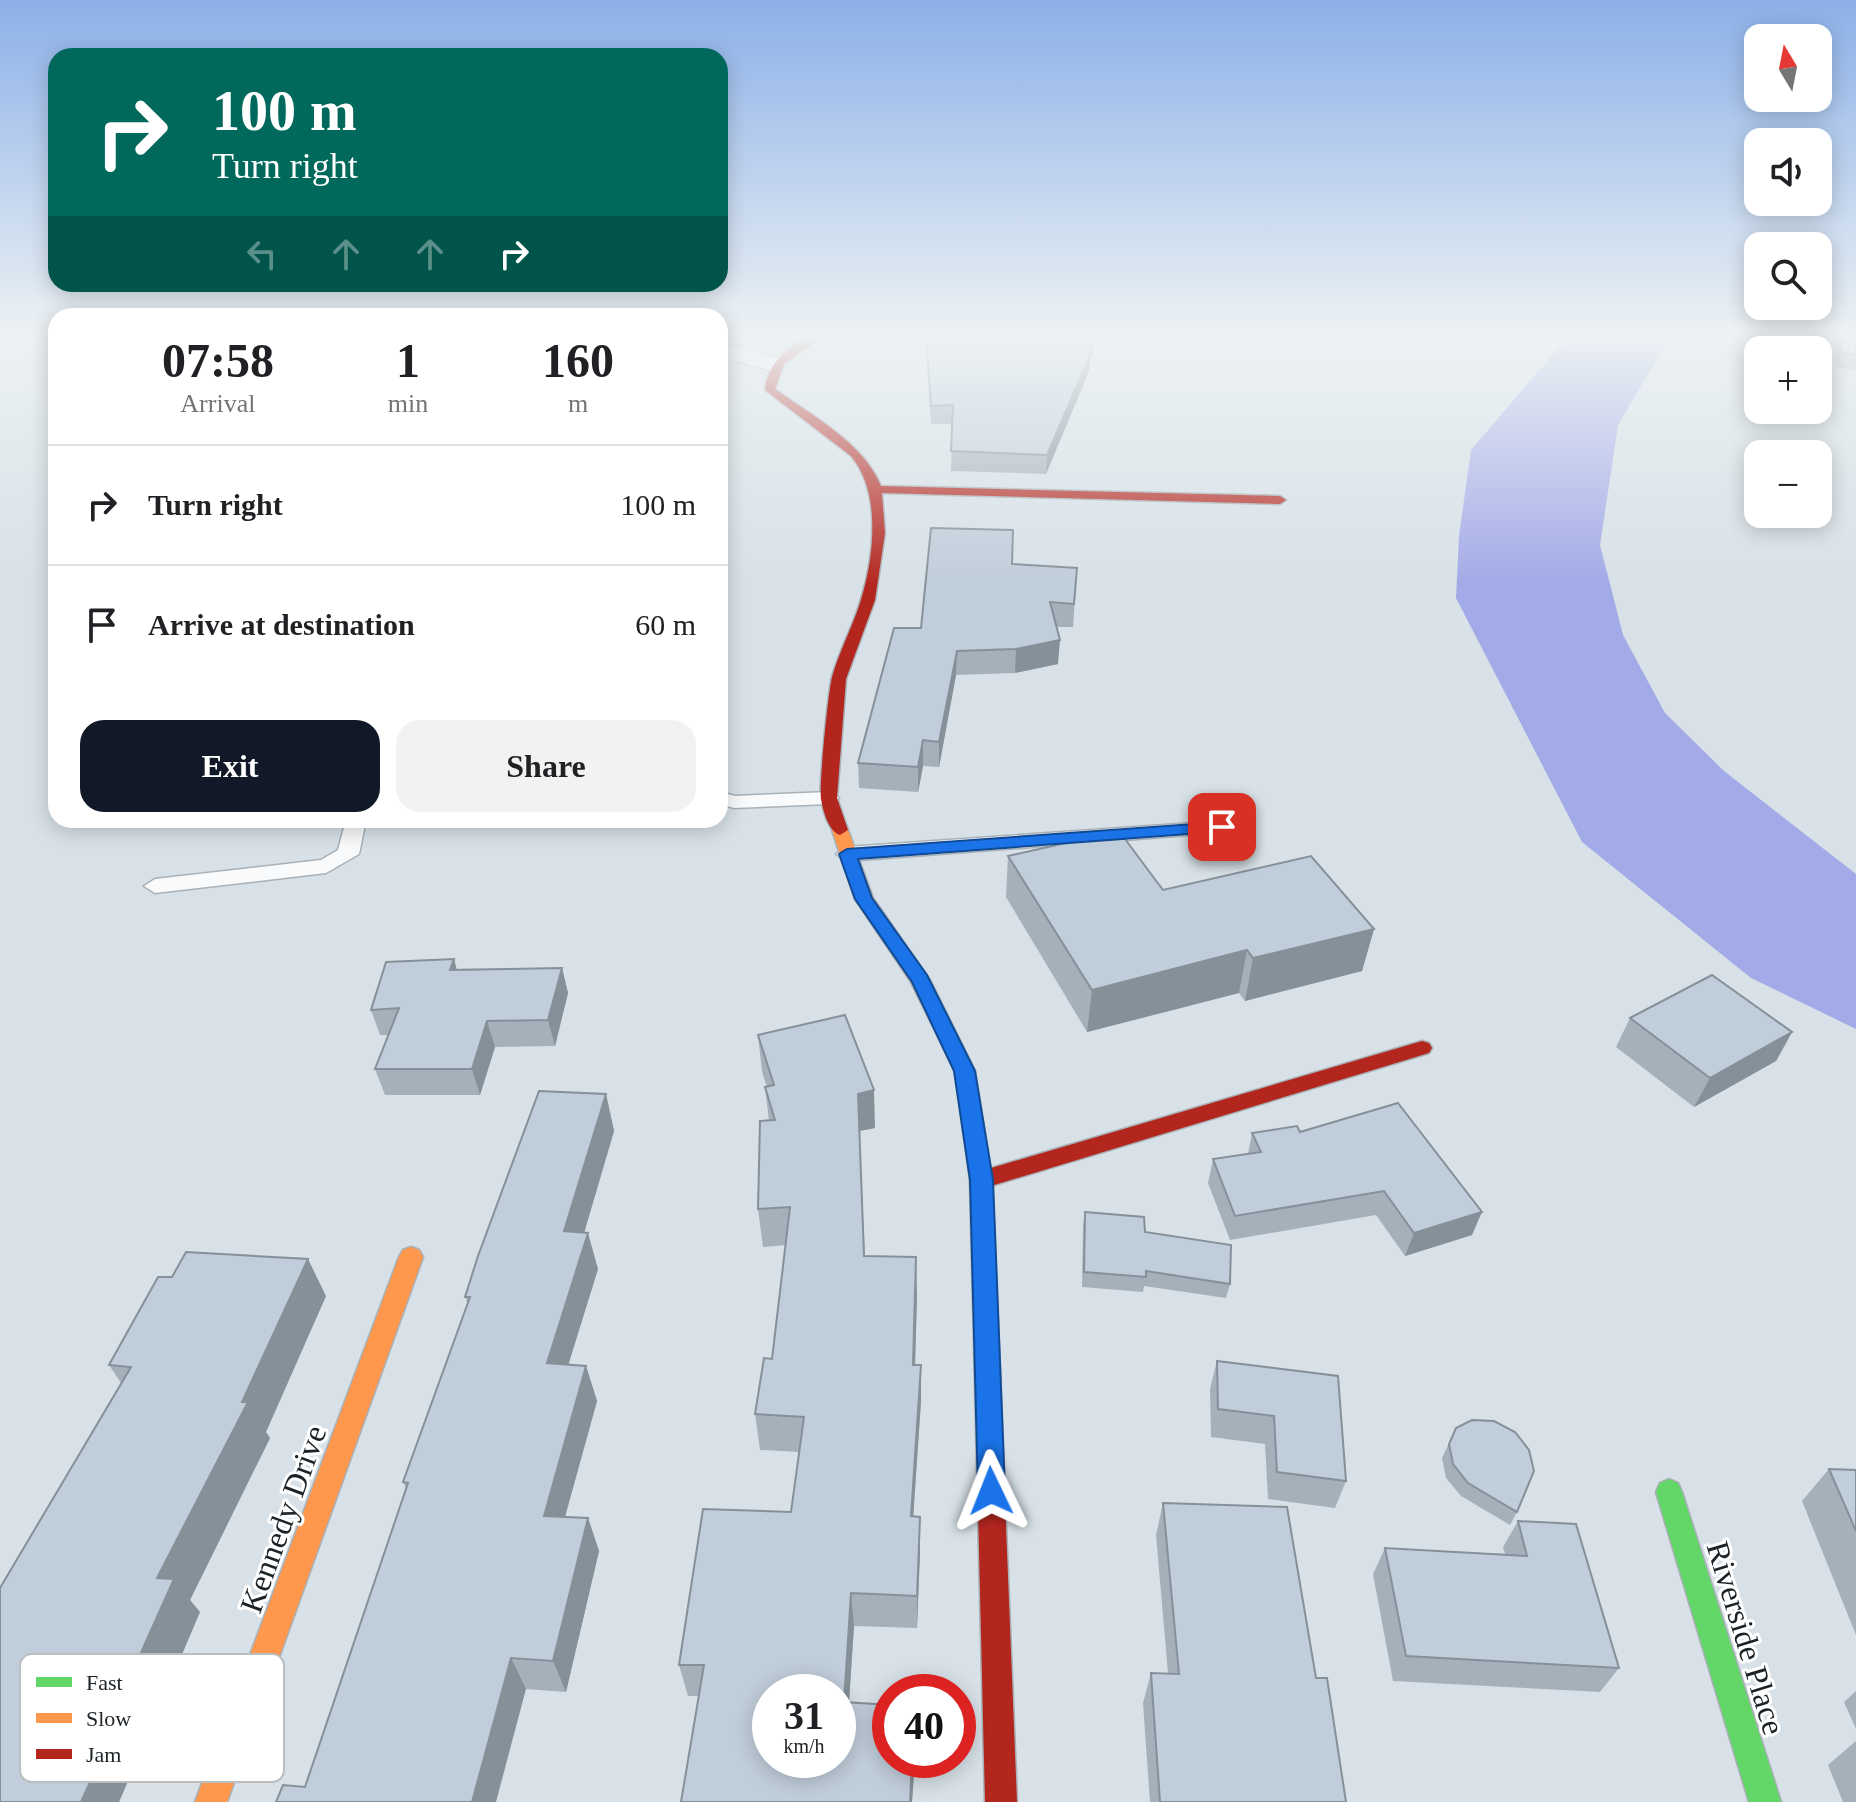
<!DOCTYPE html>
<html lang="en">
<head>
<meta charset="utf-8">
<style>
  body { margin:0; font-family:"Times New Roman",serif; background:#f2f2f2; color:#202124; height:100vh; display:flex; flex-direction:column; font-size:30px; white-space:nowrap }
  * { box-sizing:border-box; margin:0 }
  p { font-size:26px; color:#757577 }
  .icon { flex:none; width:44px; height:44px; fill:none; stroke:currentColor; stroke-width:2; stroke-linecap:round; stroke-linejoin:round }
  .map { position:relative; flex:1; overflow:hidden }
  .sheet { position:absolute; left:48px; top:308px; width:680px; height:520px; display:flex; flex-direction:column; background:#fff; border-radius:24px; box-shadow:0 4px 20px #0003 }
  .sheet>* { flex:none }
  .guide { position:absolute; left:48px; top:48px; width:680px; height:244px; border-radius:24px; box-shadow:0 4px 20px #0003; background:#00695c; color:#fff; overflow:hidden }
  .needle { width:52px; rotate:350deg }
  .controls { position:absolute; left:1744px; top:24px; display:grid; gap:16px }
  .controls a { display:grid; place-items:center; width:88px; height:88px; border-radius:16px; background:#fff; box-shadow:0 4px 20px #0003; font-size:40px }
  .speed { position:absolute; left:752px; top:1674px; display:flex; gap:16px; font-size:40px; font-weight:700; text-align:center }
  .speed>* { display:grid; place-content:center; width:104px; height:104px; border-radius:50%; background:#fff; box-shadow:0 4px 20px #0003; line-height:1 }
  .speed small { font-size:20px; font-weight:400 }
  .speed .limit { border:12px solid #d22; background:#fff; color:#111 }
  .pin { position:absolute; display:grid; place-items:center; width:68px; height:68px; color:#fff; margin:-34px; border-radius:16px; box-shadow:0 4px 12px #0006 }
  .me { position:absolute; width:88px; margin:-44px; rotate:358deg; stroke-linejoin:round; filter:drop-shadow(0 0 6px #0008) }
  .turn { display:flex; align-items:center; gap:28px; height:168px; padding:0 32px; font-size:36px }
  .turn .icon { width:104px; height:104px; stroke-width:2.5 }
  .turn b { display:block; font-size:56px; line-height:68px }
  .lanes { display:flex; align-items:center; height:76px; padding:0 32px; background:#0003; justify-content:center; gap:40px; direction:ltr }
  .lanes .off { opacity:.35 }
  .eta { display:flex; justify-content:space-evenly; align-items:center; height:136px; text-align:center }
  .eta b { font-size:48px; font-weight:600; line-height:56px }
  .cta { display:flex; gap:16px; margin-top:auto; padding:16px 32px }
  .cta a { flex:1; height:92px; border-radius:24px; background:#111827; color:#fff; font-size:32px; font-weight:600; line-height:92px; text-align:center }
  .cta a+a { background:#f2f2f2; color:#202124 }
  ul { padding:0; list-style:none }
  li { display:flex; align-items:center; gap:24px; height:120px; padding:0 32px; border-top:2px solid #e0e0e0 }
  li div { flex:1 }
  li b { display:block; font-size:30px }
  li em { font-style:normal }
  .map>svg:first-child { display:block }
</style>
</head>
<body>
<div class="map">
<svg width="1856" height="1802" viewBox="0 0 1856 1802">
  <rect width="100%" height="100%" fill="#d7e1e7"/>
  <polygon fill="#a2aae7" points="1571,333 1672,333 1618,425 1600,545 1623,635 1665,713 1724,771 1856,874 1856,1029 1751,978 1582,842 1456,598 1459,536 1471,450"/>
  <g fill="none" stroke-linecap="round" stroke-linejoin="round">
    <g stroke="#a9b1b6" stroke-width="3">
      <g id="lane">
        <polygon points="720,792 735,796 829,792 839,798 829,804 734,808 720,804"/>
        <polygon points="346,820 366,820 359,854 326,873 155,893 144,886 155,879 321,860 338,850"/>
        <polygon points="1222,821 1232,827 1229,832 847,861 836,854 847,847"/>
      </g>
    </g>
    <g stroke="#a9b1b6" stroke-width="3">
      <polygon id="street" points="720,343 783,359 786,364 774,371 720,357"/>
    </g>
    <g stroke="#a9b1b6" stroke-width="3">
      <polygon id="fast" points="1669,1479 1678,1483 1682,1492 1781,1802 1749,1802 1656,1492 1660,1483"/>
    </g>
    <g stroke="#a9b1b6" stroke-width="3">
      <g id="slow">
        <polygon points="840,825 848,830 873,898 930,980 975,1071 992,1180 997,1300 993,1307 985,1310 977,1307 973,1300 970,1180 955,1071 911,982 855,899 832,830"/>
        <polygon points="411,1247 419,1250 423,1257 227,1802 195,1802 399,1257 403,1250"/>
      </g>
    </g>
    <g stroke="#a9b1b6" stroke-width="3">
      <g id="jam">
        <path d="M814,333h13l-43,31 -9,25c37,27 88,53 106,97l399,10 6,4 -6,4 -398,-11 3,40 -10,67 -29,79 -9,119 11,32 -8,5c-11,-3 -17,-24 -19,-36 -2,-14 7,-105 11,-122 7,-25 20,-49 28,-74 14,-44 22,-110 -9,-147l-86,-66c3,-30 25,-43 49,-57z"/>
        <polygon points="1422,1041 1429,1043 1432,1048 1429,1053 981,1189 973,1186 970,1180 973,1174 981,1171"/>
        <polygon points="985,1290 993,1293 997,1300 1017,1802 985,1802 973,1300 977,1293"/>
      </g>
    </g>
    <use href="#lane" fill="#f9fafb" fill-rule="evenodd"/>
    <use href="#street" fill="#f9fafb" fill-rule="evenodd"/>
    <use href="#fast" fill="#63d668" fill-rule="evenodd"/>
    <use href="#slow" fill="#ff974d" fill-rule="evenodd"/>
    <use href="#jam" fill="#b3261e" fill-rule="evenodd"/>
  </g>
  <g fill="#a5b0bb">
    <polygon points="925,333 1122,333 1120,337 1092,338 1089,371 1046,474 951,471 952,424 931,424"/>
    <polygon points="1838,333 1856,333 1856,370 1834,367"/>
    <polygon points="1012,564 1077,568 1073,627 1056,627 1058,664 1015,673 956,675 939,767 923,766 918,792 859,788 858,763 921,628"/>
    <polygon points="1008,856 1163,890 1374,929 1362,971 1245,1001 1239,993 1087,1032 1006,897"/>
    <polygon points="454,959 456,969 562,968 568,993 555,1046 495,1047 480,1095 385,1095 375,1069 389,1035 380,1035 371,1010"/>
    <polygon points="1630,1018 1792,1032 1776,1061 1694,1107 1616,1047"/>
    <polygon points="758,1035 875,1128 859,1131 865,1256 917,1294 915,1365 921,1365 921,1401 913,1516 920,1517 920,1551 917,1628 854,1626 849,1702 915,1760 912,1802 681,1802 699,1696 688,1696 679,1665 791,1512 799,1452 760,1450 755,1414 772,1359 786,1245 763,1247 758,1209 769,1121 765,1087 767,1087 762,1072"/>
    <polygon points="606,1094 614,1131 584,1233 598,1269 568,1365 586,1366 597,1401 565,1517 588,1518 599,1551 566,1692 526,1689 305,1787 406,1488 403,1482 468,1304 465,1297"/>
    <polygon points="1300,1132 1472,1235 1405,1256 1376,1215 1230,1240 1208,1183 1213,1159 1248,1154 1252,1133"/>
    <polygon points="1085,1212 1145,1232 1230,1284 1226,1298 1144,1286 1143,1292 1082,1287 1083,1227"/>
    <polygon points="326,1296 266,1432 270,1438 190,1600 200,1612 119,1802 121,1383 109,1365"/>
    <polygon points="1217,1361 1346,1481 1335,1508 1268,1499 1265,1444 1211,1437 1210,1389"/>
    <polygon points="1456,1428 1517,1512 1510,1525 1461,1496 1446,1478 1442,1458"/>
    <polygon points="1829,1469 1856,1470 1856,1635 1802,1501"/>
    <polygon points="1163,1503 1316,1678 1346,1802 1150,1802 1143,1703 1151,1673 1168,1673 1156,1535"/>
    <polygon points="1518,1521 1619,1668 1600,1692 1393,1681 1373,1574 1385,1548 1505,1554 1503,1547"/>
    <polygon points="1856,1691 1856,1729 1844,1702"/>
    <polygon points="1856,1741 1856,1802 1843,1802 1828,1765"/>
  </g>
  <g fill="#869099">
    <polygon points="720,333 740,333 720,341"/>
    <polygon points="1091,353 1089,371 1046,474 1047,455"/>
    <polygon points="1060,640 1058,664 1015,673 1016,649"/>
    <polygon points="957,651 956,675 939,767 939,742"/>
    <polygon points="923,740 923,766 918,792 918,767"/>
    <polygon points="1374,929 1362,971 1245,1001 1253,958"/>
    <polygon points="1247,950 1239,993 1087,1032 1092,990"/>
    <polygon points="454,959 461,985 450,970"/>
    <polygon points="562,968 568,993 555,1046 548,1020"/>
    <polygon points="487,1021 495,1047 480,1095 472,1069"/>
    <polygon points="1792,1032 1776,1061 1694,1107 1710,1078"/>
    <polygon points="874,1090 875,1128 859,1131 858,1094"/>
    <polygon points="606,1094 614,1131 574,1267 564,1231"/>
    <polygon points="1482,1212 1472,1235 1405,1256 1414,1233"/>
    <polygon points="588,1233 598,1269 558,1398 547,1363"/>
    <polygon points="916,1257 917,1294 914,1401 913,1365"/>
    <polygon points="308,1259 326,1296 266,1432 270,1438 190,1600 200,1612 119,1802 81,1802 84,1780 157,1578"/>
    <polygon points="921,1365 921,1401 911,1550 911,1516"/>
    <polygon points="586,1366 597,1401 556,1549 544,1516"/>
    <polygon points="920,1517 920,1551 917,1628 917,1596"/>
    <polygon points="588,1518 599,1551 566,1692 553,1661"/>
    <polygon points="851,1593 854,1626 847,1732 844,1702"/>
    <polygon points="511,1658 526,1689 496,1802 472,1802"/>
    <polygon points="912,1760 915,1760 912,1802 910,1802"/>
  </g>
  <g fill="#c0cdda" stroke="#869099" stroke-width="2" fill-rule="evenodd">
    <polygon points="926,333 1092,333 1091,353 1047,455 951,451 953,405 931,406"/>
    <polygon points="1842,333 1856,333 1856,355 1840,352"/>
    <polygon points="931,528 1013,530 1012,564 1077,568 1074,604 1050,602 1060,640 1016,649 957,651 939,742 923,740 918,767 858,763 894,628 921,628"/>
    <polygon points="1119,831 1163,890 1311,856 1374,929 1253,958 1247,950 1092,990 1008,856"/>
    <polygon points="454,959 450,970 562,968 548,1020 487,1021 472,1069 375,1069 399,1008 371,1010 386,962"/>
    <polygon points="1712,975 1792,1032 1710,1078 1630,1018"/>
    <path d="M845,1015l29,75 -16,4 6,162 52,1 -3,108h8l-10,151 9,1 -3,79 -66,-3 -7,109 46,3v55h22l-2,42h-229l23,-137h-25l24,-156 88,3 13,-95 -49,-3 9,-56 8,1 18,-152 -32,2 2,-88 15,-1 -10,-33 9,-2 -16,-50zM770,1692h68v68h-68z"/>
    <polygon points="539,1091 606,1094 564,1231 588,1233 547,1363 586,1366 544,1516 588,1518 553,1661 511,1658 472,1802 276,1802 283,1785 305,1787 408,1483 403,1482 470,1297 465,1297 478,1256"/>
    <polygon points="1398,1103 1482,1212 1414,1233 1384,1191 1235,1216 1213,1159 1261,1152 1252,1133 1297,1126 1300,1132"/>
    <polygon points="1085,1212 1144,1217 1145,1232 1231,1245 1230,1284 1146,1271 1146,1277 1084,1272"/>
    <polygon points="186,1252 308,1259 242,1402 248,1402 157,1578 174,1579 84,1780 91,1780 81,1802 0,1802 0,1588 131,1367 109,1365 158,1277 172,1277"/>
    <polygon points="1217,1361 1338,1376 1346,1481 1277,1472 1274,1416 1218,1409"/>
    <polygon points="1472,1420 1494,1421 1515,1432 1529,1450 1534,1471 1517,1512 1468,1483 1453,1464 1449,1444 1456,1428"/>
    <polygon points="1829,1469 1856,1470 1856,1531"/>
    <polygon points="1163,1503 1287,1507 1316,1678 1327,1678 1346,1802 1160,1802 1151,1673 1179,1674"/>
    <polygon points="1518,1521 1576,1524 1619,1668 1406,1656 1385,1548 1527,1556"/>
  </g>
  <linearGradient id="sky" x2="0" y2="1"><stop stop-color="#8cb0e8"/><stop offset="0.57" stop-color="#edf2f4"/><stop offset="1" stop-color="#edf2f4" stop-opacity="0"/></linearGradient>
  <rect width="1856" height="586" fill="url(#sky)"/>
  <polygon fill="#1a73e8" stroke="#114b97" stroke-width="2" points="1222,822 1230,827 1228,831 858,859 872,898 927,975 975,1071 993,1180 1005,1491 1001,1500 991,1504 982,1500 978,1491 970,1180 954,1071 912,982 855,899 839,854 847,849"/>
  <g text-anchor="middle" dominant-baseline="central" stroke-width="6" stroke-linejoin="round" paint-order="stroke">
    <g font-size="32" fill="#1c2327" stroke="#fff">
      <text transform="translate(283 1519) rotate(-70)">Kennedy Drive</text>
      <text transform="translate(1746 1638) rotate(73)">Riverside Place</text>
    </g>
  </g>
  <rect x="20" y="1654" width="264" height="128" rx="12" fill="#fff" stroke="#bbbdbe" stroke-width="2"/>
  <rect x="36" y="1677" width="36" height="10" fill="#63d668"/>
  <rect x="36" y="1713" width="36" height="10" fill="#ff974d"/>
  <rect x="36" y="1749" width="36" height="10" fill="#b3261e"/>
  <g font-size="22" fill="#1c2327">
    <text x="86" y="1690">Fast</text>
    <text x="86" y="1726">Slow</text>
    <text x="86" y="1762">Jam</text>
  </g>
</svg>
<div class="controls">
<a><svg class="needle" viewBox="-14 -14 28 28"><path d="M0-13l5 13h-10z" fill="#e53935"/><path d="M0 13l5-13h-10z" fill="#757577"/></svg></a>
<a><svg class="icon" aria-label="sound" viewBox="0 0 24 24"><path d="M4 9h4l5-4v14l-5-4H4zM17 9q2 3 0 6"/></svg></a>
<a><svg class="icon" aria-label="search" viewBox="0 0 24 24"><circle cx="10" cy="10" r="6"/><path d="M15 15l6 6"/></svg></a>
<a>+</a>
<a>−</a>
</div>
<div class="speed"><div>31<small>km/h</small></div><div class="limit">40</div></div>
<div class="pin" style="left:1222px;top:827px;background:#d93025"><svg class="icon" aria-label="arrive" viewBox="0 0 24 24"><path d="M6 21V4h12l-3 4 3 4H6"/></svg></div>
<svg class="me" style="left:991px;top:1491px" viewBox="-20 -20 40 40"><path d="M0-17L14 15 0 8-14 15z" fill="#1a73e8" stroke="#fff" stroke-width="4"/></svg>
<div class="guide">
<div class="turn"><svg class="icon" aria-label="right" viewBox="0 0 24 24"><path d="M7 20v-9h11M14 6l5 5-5 5"/></svg><div><b>100 m</b>Turn right</div></div>
<div class="lanes"><svg class="icon off" aria-label="left" viewBox="0 0 24 24"><path d="M17 20v-9H6M10 6l-5 5 5 5"/></svg><svg class="icon off" aria-label="ahead" viewBox="0 0 24 24"><path d="M12 20V5M6 11l6-6 6 6"/></svg><svg class="icon off" aria-label="ahead" viewBox="0 0 24 24"><path d="M12 20V5M6 11l6-6 6 6"/></svg><svg class="icon" aria-label="right" viewBox="0 0 24 24"><path d="M7 20v-9h11M14 6l5 5-5 5"/></svg></div>
</div>
<section class="sheet">
<div class="eta">
<div><b>07:58</b><p>Arrival</p></div>
<div><b>1</b><p>min</p></div>
<div><b>160</b><p>m</p></div>
</div>
<ul>
<li><svg class="icon" aria-label="right" viewBox="0 0 24 24"><path d="M7 20v-9h11M14 6l5 5-5 5"/></svg><div><b>Turn right</b></div><em>100 m</em></li>
<li><svg class="icon" aria-label="arrive" viewBox="0 0 24 24"><path d="M6 21V4h12l-3 4 3 4H6"/></svg><div><b>Arrive at destination</b></div><em>60 m</em></li>
</ul>
<div class="cta"><a>Exit</a><a>Share</a></div>
</section>
</div>
</body>
</html>
